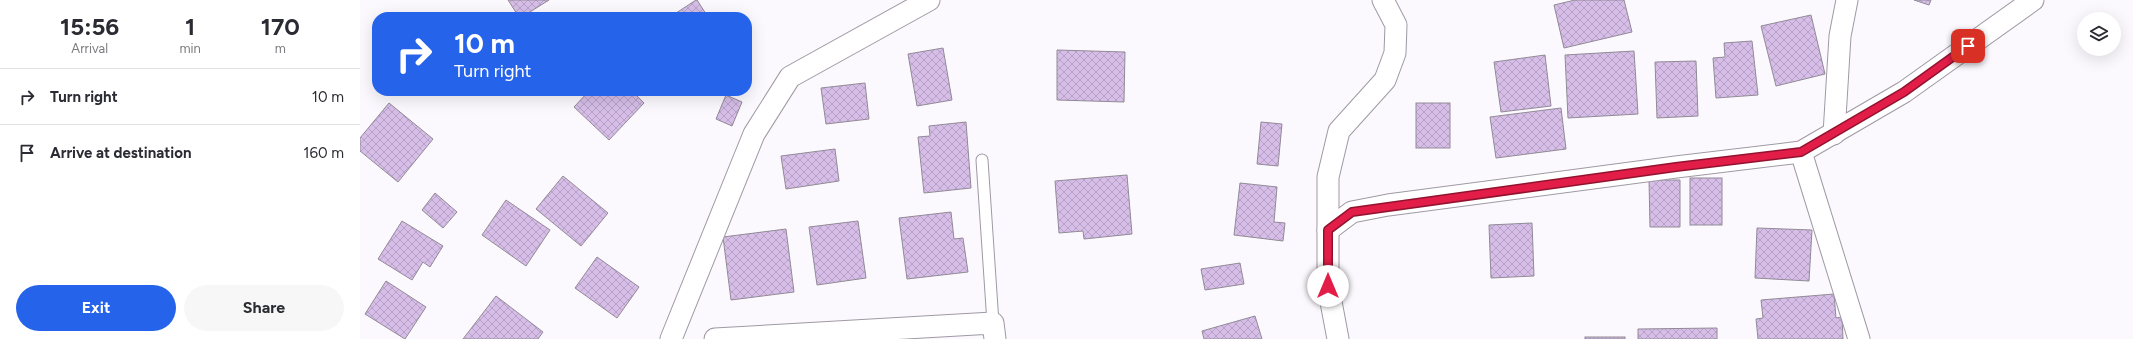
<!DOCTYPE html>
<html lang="en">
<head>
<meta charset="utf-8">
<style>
  body { margin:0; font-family:Figtree,sans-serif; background:#f7f7f7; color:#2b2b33; height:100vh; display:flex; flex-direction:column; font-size:15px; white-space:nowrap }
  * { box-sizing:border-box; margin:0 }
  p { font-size:13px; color:#7c7c81 }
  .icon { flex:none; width:22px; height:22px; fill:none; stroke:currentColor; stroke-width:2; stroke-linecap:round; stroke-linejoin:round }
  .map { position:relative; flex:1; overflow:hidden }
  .side { display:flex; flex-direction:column; background:#fff; width:360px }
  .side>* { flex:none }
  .hud { position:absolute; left:12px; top:12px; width:380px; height:84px; border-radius:16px; box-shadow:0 4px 16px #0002; background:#2563eb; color:#fff; overflow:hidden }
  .controls { position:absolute; left:1717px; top:12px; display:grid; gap:8px }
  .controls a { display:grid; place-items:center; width:44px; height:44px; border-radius:50%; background:#fff; box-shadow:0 4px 16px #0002; font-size:20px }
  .pin { position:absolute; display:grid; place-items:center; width:34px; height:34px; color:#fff; margin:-17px; border-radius:8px; box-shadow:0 2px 6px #0006 }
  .me { position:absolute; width:44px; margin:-22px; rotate:0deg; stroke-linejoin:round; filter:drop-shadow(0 0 3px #0008) }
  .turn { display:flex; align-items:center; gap:14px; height:84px; padding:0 16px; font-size:18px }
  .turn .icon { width:52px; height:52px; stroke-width:2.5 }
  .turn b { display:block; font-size:28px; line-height:34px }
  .eta { display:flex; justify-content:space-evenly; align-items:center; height:68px; text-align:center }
  .eta b { font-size:24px; font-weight:700; line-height:28px }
  .button { display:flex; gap:8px; margin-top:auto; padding:8px 16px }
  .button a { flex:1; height:46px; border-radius:24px; background:#2563eb; color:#fff; font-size:16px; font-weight:700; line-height:46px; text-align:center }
  .button a+a { background:#f7f7f7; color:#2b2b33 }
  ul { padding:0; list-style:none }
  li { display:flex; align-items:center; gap:12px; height:56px; padding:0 16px; border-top:1px solid #e1e1e2 }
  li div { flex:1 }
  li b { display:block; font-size:15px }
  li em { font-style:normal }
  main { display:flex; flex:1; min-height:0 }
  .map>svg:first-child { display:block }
</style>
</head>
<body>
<main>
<section class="side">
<div class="eta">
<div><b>15:56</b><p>Arrival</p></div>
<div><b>1</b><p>min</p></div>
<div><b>170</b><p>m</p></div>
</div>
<ul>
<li><svg class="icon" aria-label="right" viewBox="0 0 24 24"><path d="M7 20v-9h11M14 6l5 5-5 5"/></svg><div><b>Turn right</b></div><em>10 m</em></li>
<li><svg class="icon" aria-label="arrive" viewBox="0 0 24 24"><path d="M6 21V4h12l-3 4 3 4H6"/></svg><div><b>Arrive at destination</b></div><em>160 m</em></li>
</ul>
<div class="button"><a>Exit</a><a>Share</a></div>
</section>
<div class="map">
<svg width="1773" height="339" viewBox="0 0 1773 339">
  <defs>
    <pattern id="building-cross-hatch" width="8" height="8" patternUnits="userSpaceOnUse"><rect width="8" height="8" fill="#d6bee8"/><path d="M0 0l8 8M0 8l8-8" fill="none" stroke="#b7a2c6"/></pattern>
  </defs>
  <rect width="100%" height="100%" fill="#fcf9fe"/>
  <g fill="url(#building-cross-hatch)" stroke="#918a96">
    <polygon points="148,0 189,0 162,17 159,17"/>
    <polygon points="337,0 348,17 310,17 336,0"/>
    <polygon points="1215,0 1264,0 1272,32 1204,48 1194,5"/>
    <polygon points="1554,0 1571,0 1569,5"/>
    <polygon points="1451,15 1465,74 1416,86 1401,26"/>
    <polygon points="1392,41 1398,95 1356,98 1353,58 1365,57 1364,43"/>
    <polygon points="583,48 592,100 557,106 548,54"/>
    <polygon points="697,50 765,52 764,102 697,100"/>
    <polygon points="1274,51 1278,114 1208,118 1205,55"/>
    <polygon points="1185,55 1191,106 1141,112 1134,62"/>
    <polygon points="1336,61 1338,116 1297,118 1295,62"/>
    <polygon points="505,83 509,119 466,124 461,88"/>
    <polygon points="229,91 272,91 284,103 249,140 214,107"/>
    <polygon points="366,95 382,102 372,126 356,119"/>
    <polygon points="29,103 73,139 38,182 0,151 0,138"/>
    <rect x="1056" y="103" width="34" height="45"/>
    <polygon points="1201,108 1206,149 1136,158 1130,117"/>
    <polygon points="606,122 611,188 564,193 558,137 570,136 569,126"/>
    <polygon points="901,122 922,124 918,166 897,164"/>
    <polygon points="475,149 479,181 426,189 421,156"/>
    <polygon points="767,175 772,234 724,239 723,231 699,233 695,181"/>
    <polygon points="203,176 248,213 221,246 176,209"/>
    <rect x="1330" y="178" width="32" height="47"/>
    <polygon points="1289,180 1320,180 1320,227 1290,227"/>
    <polygon points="880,183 917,187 914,222 925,223 923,241 874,235"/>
    <polygon points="75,193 97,212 83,228 62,210"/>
    <polygon points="146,200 190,230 166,266 122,235"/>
    <polygon points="591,212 594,239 603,238 608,272 547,279 539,218"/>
    <polygon points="42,221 83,246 70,267 63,262 52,280 18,259"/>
    <polygon points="498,221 506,278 457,285 449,227"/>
    <polygon points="1172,223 1174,276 1131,278 1129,225"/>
    <polygon points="1397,228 1452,230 1449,281 1395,278"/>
    <polygon points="426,229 434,292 371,300 363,237"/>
    <polygon points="237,257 279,287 257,318 215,288"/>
    <polygon points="880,263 884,284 845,290 841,269"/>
    <polygon points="26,281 66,307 45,339 5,314"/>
    <polygon points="1474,294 1476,318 1482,317 1483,339 1398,339 1396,319 1403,318 1401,300"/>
    <polygon points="136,296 183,332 178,339 103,339"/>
    <polygon points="895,316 902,339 844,339 842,331"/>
    <polygon points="1357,328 1357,339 1278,339 1278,329"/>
    <rect x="1225" y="337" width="40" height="2"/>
  </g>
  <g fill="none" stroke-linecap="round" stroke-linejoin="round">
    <g stroke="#9f99a4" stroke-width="13">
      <polyline id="lane" points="622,160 633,323"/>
    </g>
    <g stroke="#9f99a4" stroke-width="23">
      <g id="street">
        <polyline points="1474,134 1480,36 1487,0"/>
        <polyline points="1441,152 1499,339"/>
        <polyline points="968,230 992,212 1028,205 1316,167 1441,152 1544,92 1673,0"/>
        <polyline points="311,339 394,134 430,77 569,0"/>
        <polyline points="355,339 633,323 635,339"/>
        <polyline points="978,339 968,286 968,177 979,131 1025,80 1035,53 1036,25 1023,0"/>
      </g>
    </g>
    <use href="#lane" stroke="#fff" stroke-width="11"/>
    <use href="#street" stroke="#fff" stroke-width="21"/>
  </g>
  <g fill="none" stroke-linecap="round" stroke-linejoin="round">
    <g stroke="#92132f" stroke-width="10">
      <polyline id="route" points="968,286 968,230 992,212 1316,167 1441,152 1544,92 1608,46"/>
    </g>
    <use href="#route" stroke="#e11d48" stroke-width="7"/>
  </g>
</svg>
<div class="controls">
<a><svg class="icon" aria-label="layers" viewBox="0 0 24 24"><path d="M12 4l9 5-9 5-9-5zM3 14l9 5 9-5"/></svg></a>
</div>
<div class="pin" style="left:1608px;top:46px;background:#d93025"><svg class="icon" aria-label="arrive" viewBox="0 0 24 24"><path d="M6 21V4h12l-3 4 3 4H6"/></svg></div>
<svg class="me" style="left:968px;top:286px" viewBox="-20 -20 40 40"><circle r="19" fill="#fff"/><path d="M0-13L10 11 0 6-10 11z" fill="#e11d48"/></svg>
<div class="hud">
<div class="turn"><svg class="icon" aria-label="right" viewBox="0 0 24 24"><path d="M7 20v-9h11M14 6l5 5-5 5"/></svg><div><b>10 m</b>Turn right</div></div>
</div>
</div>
</main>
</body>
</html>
